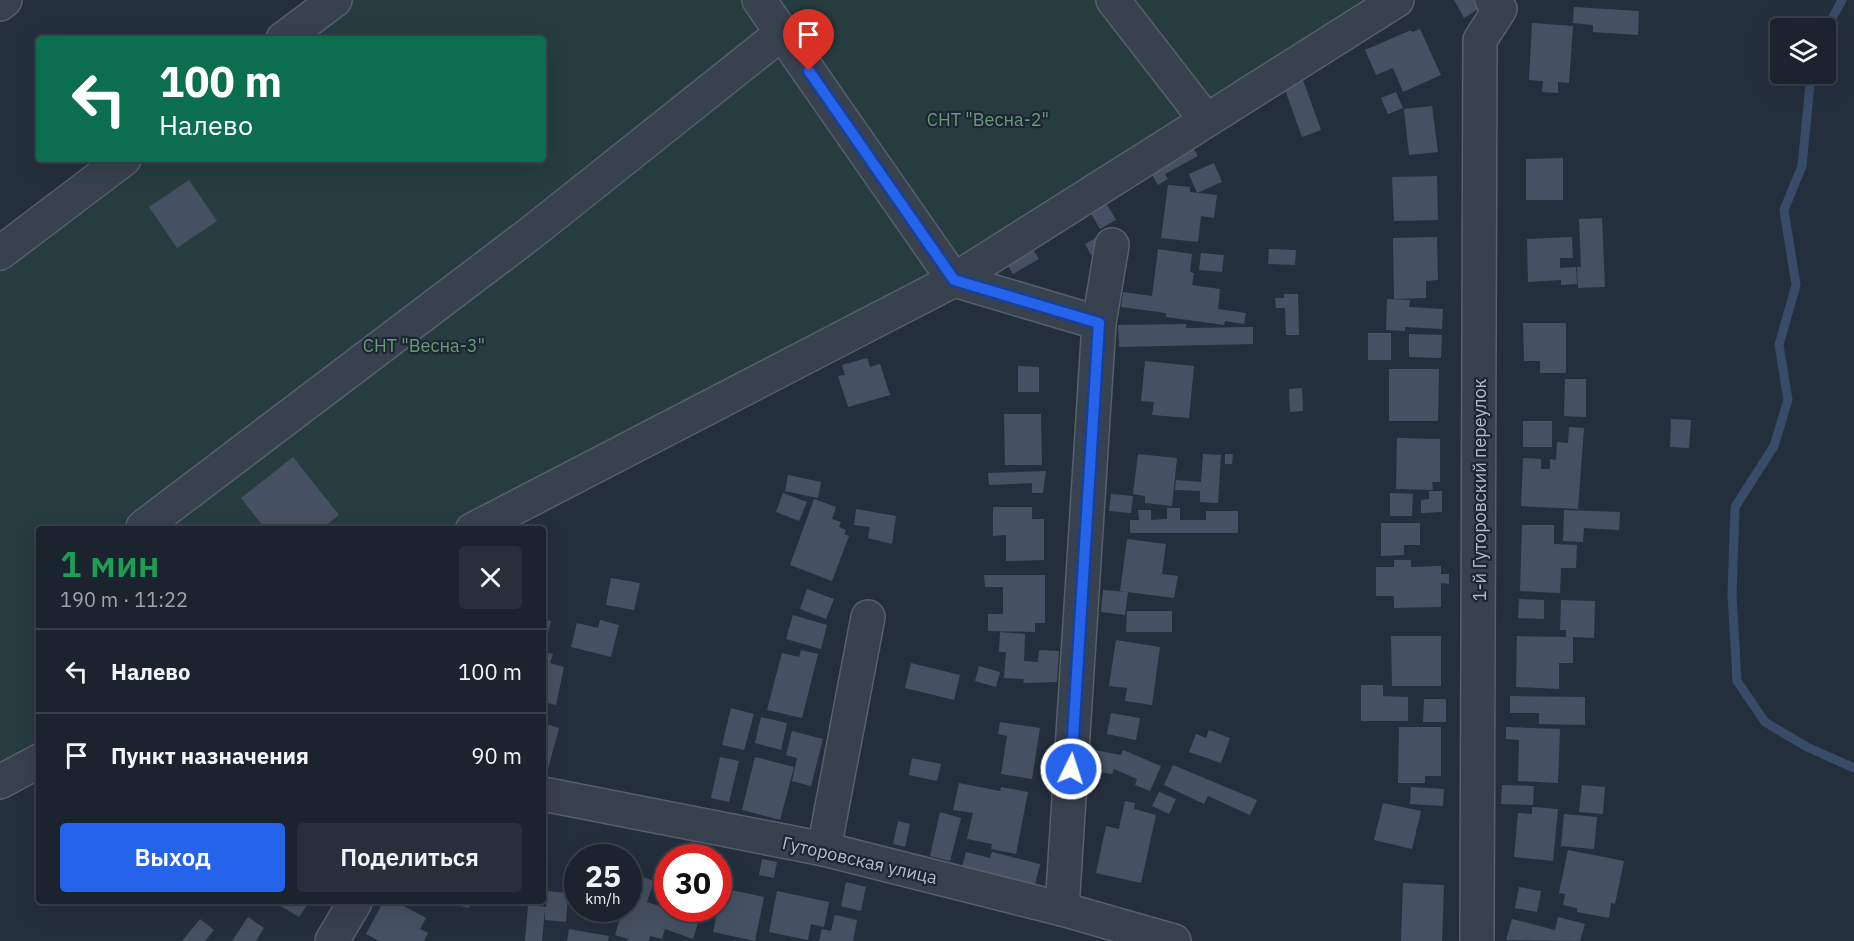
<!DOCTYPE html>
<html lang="ru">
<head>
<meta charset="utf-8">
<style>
  body { margin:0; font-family:"IBM Plex Sans",sans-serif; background:#282f3a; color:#f1f3f6; height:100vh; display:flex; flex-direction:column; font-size:22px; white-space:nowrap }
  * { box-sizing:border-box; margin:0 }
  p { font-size:20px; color:#a0a4aa }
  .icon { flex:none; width:33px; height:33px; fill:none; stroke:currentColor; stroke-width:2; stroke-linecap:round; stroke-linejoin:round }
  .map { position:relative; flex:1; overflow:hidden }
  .details { position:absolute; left:36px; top:526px; width:510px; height:378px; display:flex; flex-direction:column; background:#1b232e; border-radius:6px; box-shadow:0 6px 24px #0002,0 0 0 2px #39404a }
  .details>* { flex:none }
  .top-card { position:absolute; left:36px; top:36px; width:510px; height:126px; border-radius:6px; box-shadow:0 6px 24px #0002,0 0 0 2px #39404a; background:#0b6e4f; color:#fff; overflow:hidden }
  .fabs { position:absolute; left:1770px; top:18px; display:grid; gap:12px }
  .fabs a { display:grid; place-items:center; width:66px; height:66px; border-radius:6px; background:#1b232e; box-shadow:0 6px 24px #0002,0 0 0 2px #39404a; font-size:30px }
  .speed { position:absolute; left:564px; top:844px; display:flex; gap:12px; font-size:30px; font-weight:700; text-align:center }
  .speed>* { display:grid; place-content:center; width:78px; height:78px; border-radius:50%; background:#1b232e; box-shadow:0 6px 24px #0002,0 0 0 2px #39404a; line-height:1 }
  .speed small { font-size:15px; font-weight:400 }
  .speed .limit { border:9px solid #d22; background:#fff; color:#111 }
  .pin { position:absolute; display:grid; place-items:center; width:51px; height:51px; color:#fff; margin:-62px -26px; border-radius:50% 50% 50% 0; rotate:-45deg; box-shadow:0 0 6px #0007 }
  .pin .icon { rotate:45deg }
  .me { position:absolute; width:66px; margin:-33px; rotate:4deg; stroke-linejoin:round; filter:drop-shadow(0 0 4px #0008) }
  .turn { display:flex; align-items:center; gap:21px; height:126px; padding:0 24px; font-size:27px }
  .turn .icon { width:78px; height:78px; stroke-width:2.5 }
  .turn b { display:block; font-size:42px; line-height:51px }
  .round { display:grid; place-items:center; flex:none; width:63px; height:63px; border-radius:6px; background:#282f3a }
  .summary { display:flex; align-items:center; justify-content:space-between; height:102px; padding:0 24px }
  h1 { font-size:36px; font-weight:600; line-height:45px; color:#1e9e55 }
  .primary-button { display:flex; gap:12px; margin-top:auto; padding:12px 24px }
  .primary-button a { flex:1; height:69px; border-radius:6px; background:#2563eb; color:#fff; font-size:24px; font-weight:600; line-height:69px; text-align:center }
  .primary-button a+a { background:#282f3a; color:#f1f3f6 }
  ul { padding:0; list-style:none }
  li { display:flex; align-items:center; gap:18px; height:84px; padding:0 24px; border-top:2px solid #39404a }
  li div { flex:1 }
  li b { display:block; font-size:22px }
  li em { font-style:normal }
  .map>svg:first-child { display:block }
</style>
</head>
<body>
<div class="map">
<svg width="1854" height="941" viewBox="0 0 1854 941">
  <rect width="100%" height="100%" fill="#242f3e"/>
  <polygon fill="#263c3f" points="335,0 1401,0 1209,124 489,529 39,530 39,771 0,792 0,253 124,159 543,159 543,39 283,39"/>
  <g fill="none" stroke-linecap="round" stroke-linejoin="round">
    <g stroke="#394c67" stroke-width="9">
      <polyline points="1826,30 1842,0"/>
      <polyline points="1811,74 1802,166 1784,210 1796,285 1779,345 1788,400 1774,446 1735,507 1732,594 1737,681 1765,722 1807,747 1854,768"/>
    </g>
  </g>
  <g fill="#455162">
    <polygon points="1454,0 1475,0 1480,8 1464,18"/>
    <polygon points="1574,7 1639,11 1638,35 1593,32 1593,25 1573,23"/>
    <polygon points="1532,23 1573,26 1569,83 1558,82 1558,93 1542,92 1543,81 1529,80"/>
    <polygon points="1420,29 1441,75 1403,92 1393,68 1376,75 1365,50 1411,30 1412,32"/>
    <polygon points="1303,80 1321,130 1302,137 1284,87"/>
    <polygon points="1396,92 1403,108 1388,114 1381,98"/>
    <polygon points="1432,106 1438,152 1409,155 1404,109"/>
    <polygon points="1191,144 1198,156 1165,174 1168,179 1158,185 1148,168"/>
    <polygon points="1563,158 1563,200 1526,200 1526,159"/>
    <polygon points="1214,163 1222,182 1197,193 1189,174"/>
    <polygon points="1437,176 1438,220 1394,221 1392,177"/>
    <polygon points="189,180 217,221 177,248 149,207"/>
    <polygon points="1168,185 1190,187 1190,192 1217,195 1214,218 1201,216 1198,242 1161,238"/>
    <polygon points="1102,196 1116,220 1100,229 1086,205"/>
    <polygon points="1602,218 1605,287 1578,288 1577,267 1581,267 1579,219"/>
    <polygon points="1101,235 1107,245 1091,255 1085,244"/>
    <polygon points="1025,236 1039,259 1013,274 999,251"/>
    <polygon points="1437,237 1438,280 1426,281 1426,298 1394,299 1393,238"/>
    <polygon points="1572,237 1573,258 1560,258 1560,268 1576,267 1577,284 1561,285 1561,280 1528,282 1527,239"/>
    <polygon points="1158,249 1192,254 1190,272 1194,273 1192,285 1220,289 1218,309 1246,313 1244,324 1225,321 1224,325 1166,317 1166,313 1121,307 1123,292 1152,296"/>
    <polygon points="1269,249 1296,250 1295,265 1268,264"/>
    <polygon points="1201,253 1224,255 1222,272 1199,270"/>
    <polygon points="1284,294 1298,294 1299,335 1286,335 1285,308 1276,308 1275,298 1284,298"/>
    <polygon points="1387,299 1410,300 1409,307 1443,309 1442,329 1405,327 1405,331 1386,330"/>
    <polygon points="1523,323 1566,323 1566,373 1540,373 1540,361 1524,361"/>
    <polygon points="1186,324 1186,328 1253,327 1253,344 1119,347 1118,325"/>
    <rect x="1368" y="333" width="23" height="27"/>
    <polygon points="1409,334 1442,335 1441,358 1409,357"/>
    <polygon points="867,358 870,367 880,364 890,395 848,407 838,376 845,375 842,365"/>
    <polygon points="1145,361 1194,366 1189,418 1152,415 1154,402 1141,401"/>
    <polygon points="1018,366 1039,367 1039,392 1018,392"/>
    <polygon points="1389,369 1439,369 1438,421 1389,421"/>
    <polygon points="1565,379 1586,379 1586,417 1564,416"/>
    <polygon points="1302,388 1303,411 1290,412 1289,389"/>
    <polygon points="1004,414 1041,414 1042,465 1005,465"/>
    <polygon points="1671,419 1691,420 1689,448 1670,447"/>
    <rect x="1523" y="421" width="29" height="26"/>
    <polygon points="1569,427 1584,428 1578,509 1521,506 1523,458 1541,459 1541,469 1550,469 1550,459 1556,460 1557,442 1568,443"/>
    <polygon points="1397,438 1440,439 1440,482 1432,482 1433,490 1396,489"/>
    <polygon points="1138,454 1177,458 1172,506 1145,503 1145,496 1133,494"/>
    <polygon points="1203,454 1221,455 1218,503 1200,502 1200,491 1175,490 1176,480 1201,482"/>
    <polygon points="1225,454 1233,454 1232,464 1225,464"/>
    <polygon points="293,457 339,515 320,530 266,530 241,498"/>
    <polygon points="1046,471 1043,493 1032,493 1032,483 989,485 988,473"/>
    <polygon points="788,475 821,482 818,498 785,491"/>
    <polygon points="1429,491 1442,491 1442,512 1421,513 1421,500 1429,499"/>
    <polygon points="783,493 807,502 799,521 776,512"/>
    <polygon points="1390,493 1413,494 1412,516 1390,516"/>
    <polygon points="1111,494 1133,496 1131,513 1109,511"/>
    <polygon points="814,499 836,507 832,519 841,522 839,527 846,530 844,534 849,536 832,581 790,565"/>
    <polygon points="993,507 1032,507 1032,519 1044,519 1044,560 1006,561 1006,535 993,536"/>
    <polygon points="1167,508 1180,508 1180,520 1206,520 1206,511 1238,511 1238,533 1130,533 1130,520 1139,520 1138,510 1151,510 1151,520 1167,519"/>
    <polygon points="856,509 896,516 892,544 868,538 870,527 854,525"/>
    <polygon points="1564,510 1620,512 1619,530 1584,528 1583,542 1563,541"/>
    <polygon points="1381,523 1420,523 1420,545 1404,545 1404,555 1381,556"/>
    <polygon points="1522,525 1554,525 1554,544 1577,545 1576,568 1561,568 1560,593 1520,591"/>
    <polygon points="1127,539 1166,544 1162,574 1178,576 1174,598 1120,591"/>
    <polygon points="1394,560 1411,560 1411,567 1441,566 1441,574 1449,574 1449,584 1441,583 1441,607 1394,608 1394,596 1376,596 1376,567 1394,567"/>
    <polygon points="984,575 1045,575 1045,623 1035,623 1035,632 988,631 988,614 1003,614 1003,587 985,587"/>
    <polygon points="611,578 640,583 634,610 606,605"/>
    <polygon points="807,589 834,599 826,619 800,609"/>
    <polygon points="1103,590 1128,592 1125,615 1101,612"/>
    <polygon points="1519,599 1544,600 1544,619 1518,618"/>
    <polygon points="1561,600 1595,601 1594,638 1573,637 1573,663 1559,663 1559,689 1516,687 1517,636 1566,637 1566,630 1560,630"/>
    <polygon points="1127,611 1172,611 1172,632 1126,632"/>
    <polygon points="793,615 827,625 821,649 786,639"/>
    <polygon points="543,619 551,621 547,637 543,636"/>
    <polygon points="600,620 619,625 611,657 571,647 577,623 598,628"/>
    <polygon points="1000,632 1025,634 1024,661 1038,662 1039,650 1059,651 1057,682 1023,683 1024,679 1004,678 1006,652 999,652"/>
    <polygon points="1391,636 1441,636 1441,686 1392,686"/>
    <polygon points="1116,640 1160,647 1152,705 1125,701 1127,688 1109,686"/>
    <polygon points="801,650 818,654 802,718 767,710 782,653 799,657"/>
    <polygon points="543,652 553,654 550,663 564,667 556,705 543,702"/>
    <polygon points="911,663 960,675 954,700 905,688"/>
    <polygon points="979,666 1000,672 996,687 975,681"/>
    <polygon points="1361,685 1383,685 1383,696 1408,697 1408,721 1361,721"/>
    <polygon points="1510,696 1585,697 1585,725 1539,724 1539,713 1510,713"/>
    <polygon points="1424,699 1446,699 1446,722 1423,722"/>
    <polygon points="731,708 754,714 744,750 722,745"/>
    <polygon points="1111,713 1140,718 1136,740 1107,734"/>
    <polygon points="761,717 787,723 781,750 755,743"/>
    <polygon points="1000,722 1040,728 1032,779 1001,774 1007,736 998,734"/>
    <polygon points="543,723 559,728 548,769 543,767"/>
    <polygon points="1399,727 1441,727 1441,776 1425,776 1425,783 1398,783"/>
    <polygon points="1506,727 1560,729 1558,783 1518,781 1519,740 1506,739"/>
    <polygon points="1209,730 1230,738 1221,763 1189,752 1196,734 1206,738"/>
    <polygon points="792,731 823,739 811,786 792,781 797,758 786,755"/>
    <polygon points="1089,749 1121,755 1123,750 1161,766 1150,791 1135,785 1137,779 1114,769 1112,774 1085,770"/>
    <polygon points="720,757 739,761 729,802 711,798"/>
    <polygon points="755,757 794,767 780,820 742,810"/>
    <polygon points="912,758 941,764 937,781 909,775"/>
    <polygon points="1173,765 1257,800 1250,815 1208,796 1204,804 1164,785"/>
    <polygon points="959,783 1000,791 1001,787 1028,792 1016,854 991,849 992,844 967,839 973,813 953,810"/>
    <polygon points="1502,785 1534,786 1533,805 1501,804"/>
    <polygon points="1582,785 1605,787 1603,814 1579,812"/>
    <polygon points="1411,787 1444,789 1443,806 1410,804"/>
    <polygon points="1159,792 1176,799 1169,814 1152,806"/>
    <polygon points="1125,801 1135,803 1134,809 1156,815 1141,883 1096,873 1106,826 1119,829"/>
    <polygon points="1383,803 1421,811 1412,849 1374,840"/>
    <polygon points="1532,807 1558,809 1553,861 1514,857 1518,813 1532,814"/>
    <polygon points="940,812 961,818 950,861 930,856"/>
    <polygon points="1564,814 1597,817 1594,849 1561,846"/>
    <polygon points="898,821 910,824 905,847 893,844"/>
    <polygon points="1568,850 1624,861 1615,904 1611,903 1609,918 1577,912 1577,908 1563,905 1565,894 1559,893"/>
    <polygon points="966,852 990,858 992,852 1040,864 1035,885 962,867"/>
    <polygon points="571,857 578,858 578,892 564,889"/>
    <polygon points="762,859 777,862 774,878 759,875"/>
    <polygon points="634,874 654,881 647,902 668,909 702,909 693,939 665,929 662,939 650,936 649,941 627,941 628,939 615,935 623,909 628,909 628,893"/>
    <polygon points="846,882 866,887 861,911 841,906"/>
    <polygon points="1403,883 1444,885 1442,941 1401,941"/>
    <polygon points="1519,887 1541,891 1537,912 1515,908"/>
    <polygon points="722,888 764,897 755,941 713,932"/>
    <polygon points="547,891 568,893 566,922 545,920 545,909 542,941 525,941 528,905 546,907"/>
    <polygon points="777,891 829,902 824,927 811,924 808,940 769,932"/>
    <polygon points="274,902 309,902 299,917"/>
    <polygon points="383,902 404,902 402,905 426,918 420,929 428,933 424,941 379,941 366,934"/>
    <polygon points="442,902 470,902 469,908"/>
    <polygon points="835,915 857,920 853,941 819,941 822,929 831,931"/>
    <polygon points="248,917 264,928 256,941 232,941"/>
    <polygon points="1558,917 1585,924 1580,941 1506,940 1512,919 1555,930"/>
    <polygon points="200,919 214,930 205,941 182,941"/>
    <polygon points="569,929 609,936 608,941 567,941"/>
  </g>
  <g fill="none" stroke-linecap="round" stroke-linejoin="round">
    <g stroke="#565f6c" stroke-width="36">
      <g id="minor">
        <polyline points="759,0 954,280 1397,0"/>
        <polyline points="1113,0 1206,120"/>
        <polyline points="0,4 5,0"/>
        <polyline points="283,39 335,0"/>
        <polyline points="0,253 124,159"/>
        <polyline points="143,527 531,233 782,33"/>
        <polyline points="472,530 954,280 1099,323 1112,245"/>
        <polyline points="0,782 39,761"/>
        <polyline points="543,794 824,849 1062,909 1174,941"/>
        <polyline points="824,849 868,617"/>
        <polyline points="1062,909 1099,323"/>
        <polyline points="332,941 355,902"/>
        <polyline points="1477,941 1480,40 1500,9 1492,0"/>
      </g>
    </g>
    <use href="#minor" stroke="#38414e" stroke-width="33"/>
  </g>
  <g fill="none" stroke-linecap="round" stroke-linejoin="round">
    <g stroke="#184099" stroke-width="15">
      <polyline id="route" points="809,71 954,280 1099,323 1071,769"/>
    </g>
    <use href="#route" stroke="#2563eb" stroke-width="10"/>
  </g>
  <g text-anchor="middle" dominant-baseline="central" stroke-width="4.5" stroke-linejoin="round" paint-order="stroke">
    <g font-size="18" fill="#6b9a76" stroke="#1d2633">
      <text x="988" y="119">СНТ "Весна-2"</text>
      <text x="424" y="345">СНТ "Весна-3"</text>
    </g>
    <g font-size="18" fill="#b4bcc9" stroke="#1d2633">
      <text transform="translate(1479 490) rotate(-90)">1-й Гуторовский переулок</text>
      <text transform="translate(860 860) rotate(13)">Гуторовская улица</text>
    </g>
  </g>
</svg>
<div class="fabs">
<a><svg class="icon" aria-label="layers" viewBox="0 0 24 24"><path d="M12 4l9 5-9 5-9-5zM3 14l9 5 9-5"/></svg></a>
</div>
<div class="speed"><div>25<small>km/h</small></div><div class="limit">30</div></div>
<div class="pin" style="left:809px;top:71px;background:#d93025"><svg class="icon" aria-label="arrive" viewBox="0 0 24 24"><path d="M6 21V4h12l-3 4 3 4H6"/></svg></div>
<svg class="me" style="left:1071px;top:769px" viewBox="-20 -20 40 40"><circle r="17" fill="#2563eb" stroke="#fff" stroke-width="3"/><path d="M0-11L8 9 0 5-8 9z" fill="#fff"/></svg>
<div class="top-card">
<div class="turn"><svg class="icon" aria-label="left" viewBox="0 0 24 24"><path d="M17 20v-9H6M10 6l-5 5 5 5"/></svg><div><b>100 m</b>Налево</div></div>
</div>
<section class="details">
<div class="summary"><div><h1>1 мин</h1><p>190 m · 11:22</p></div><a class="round"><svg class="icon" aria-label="close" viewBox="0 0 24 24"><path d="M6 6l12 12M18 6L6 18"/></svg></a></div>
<ul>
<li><svg class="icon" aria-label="left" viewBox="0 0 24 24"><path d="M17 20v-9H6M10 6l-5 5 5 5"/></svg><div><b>Налево</b></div><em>100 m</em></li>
<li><svg class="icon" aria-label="arrive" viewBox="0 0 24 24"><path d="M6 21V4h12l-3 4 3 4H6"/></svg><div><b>Пункт назначения</b></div><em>90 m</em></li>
</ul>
<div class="primary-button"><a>Выход</a><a>Поделиться</a></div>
</section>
</div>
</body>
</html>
